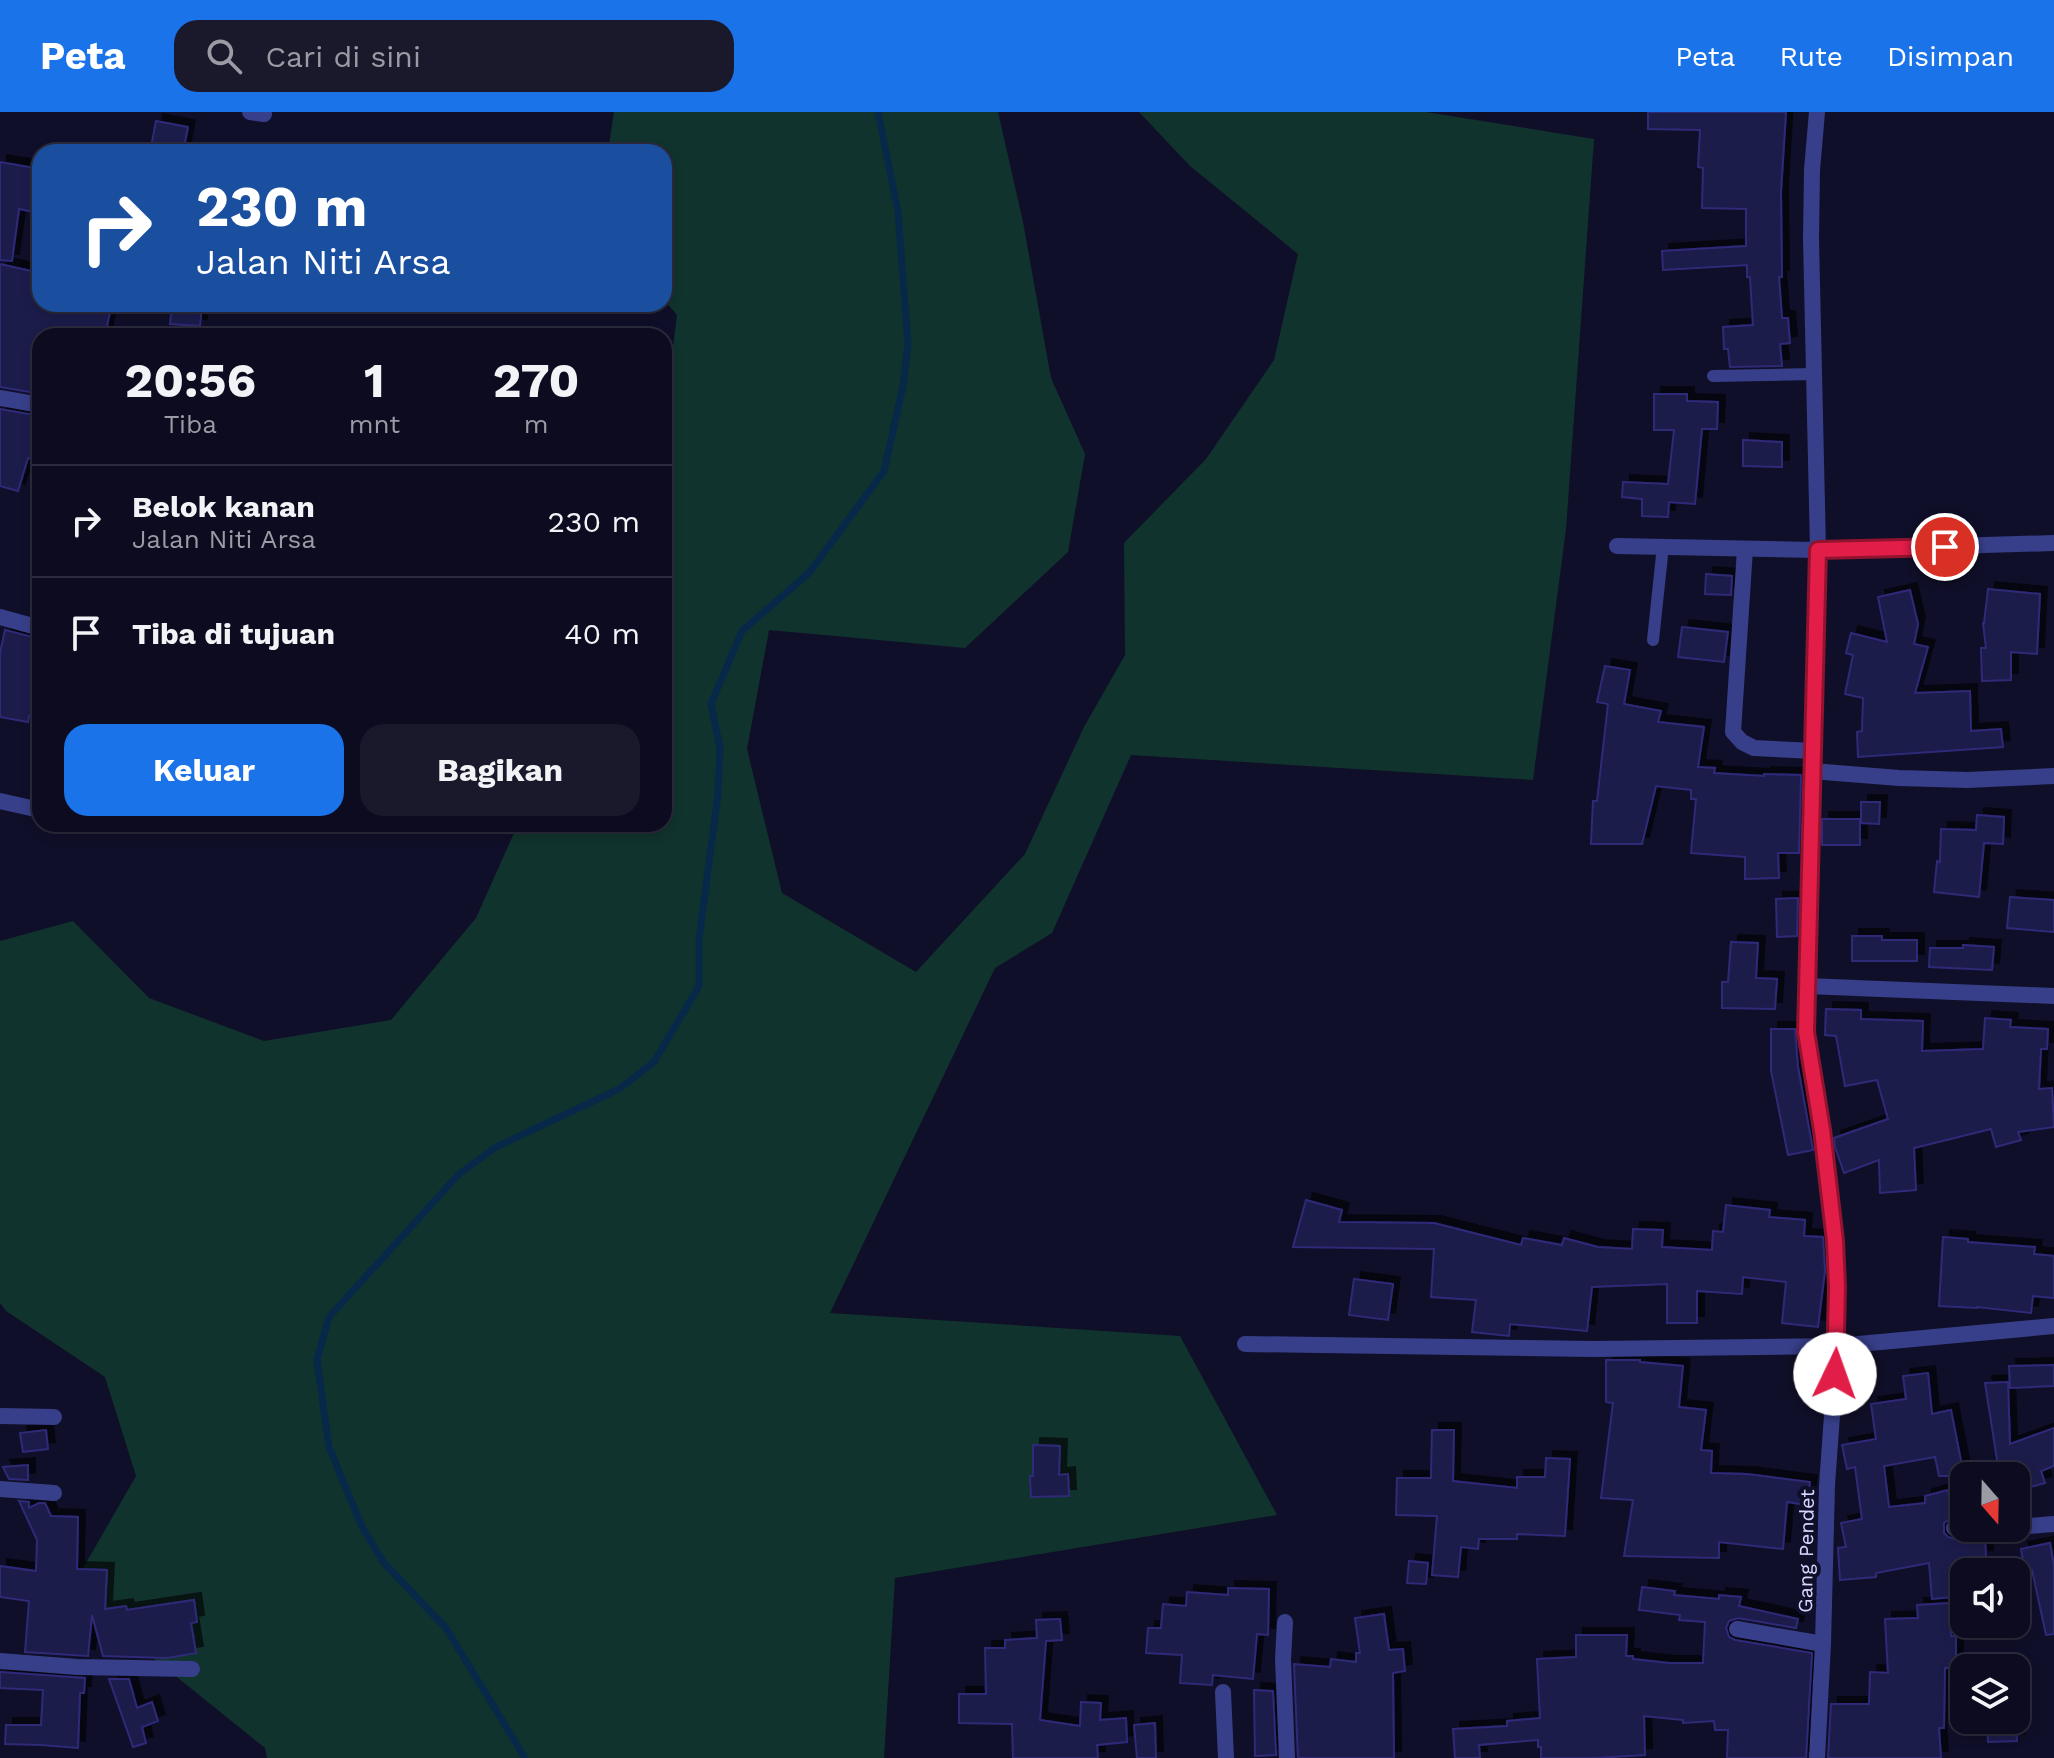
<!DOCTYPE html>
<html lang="id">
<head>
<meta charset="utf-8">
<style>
  body { margin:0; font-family:"Work Sans",sans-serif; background:#1a192c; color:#f1f3f6; height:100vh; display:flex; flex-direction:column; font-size:30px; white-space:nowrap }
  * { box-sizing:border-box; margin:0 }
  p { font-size:26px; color:#9a9ba4 }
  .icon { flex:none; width:44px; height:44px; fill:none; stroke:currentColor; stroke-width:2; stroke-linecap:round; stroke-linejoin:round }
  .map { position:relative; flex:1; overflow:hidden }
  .panel { position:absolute; left:32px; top:216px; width:640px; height:504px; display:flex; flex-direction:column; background:#0c0b1f; border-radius:24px; box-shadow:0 4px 12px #0003,0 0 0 2px #2c2b3d }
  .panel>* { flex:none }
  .hud { position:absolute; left:32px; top:32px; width:640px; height:168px; border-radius:24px; box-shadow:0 4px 12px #0003,0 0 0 2px #2c2b3d; background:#1a4fa0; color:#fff; overflow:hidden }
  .needle { width:52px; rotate:160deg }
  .buttons { position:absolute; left:1950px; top:1350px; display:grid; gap:16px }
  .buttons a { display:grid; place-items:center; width:80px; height:80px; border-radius:16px; background:#0c0b1f; box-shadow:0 4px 12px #0003,0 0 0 2px #2c2b3d; font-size:40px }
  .pin { position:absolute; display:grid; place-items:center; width:68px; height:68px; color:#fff; margin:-34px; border:4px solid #fff; border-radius:50%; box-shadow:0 2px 8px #0007 }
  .me { position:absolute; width:88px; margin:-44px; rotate:3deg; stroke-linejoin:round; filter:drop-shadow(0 0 6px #0008) }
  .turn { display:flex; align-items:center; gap:28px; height:168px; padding:0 32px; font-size:36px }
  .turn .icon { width:104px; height:104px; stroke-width:2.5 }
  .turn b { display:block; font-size:56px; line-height:68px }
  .eta { display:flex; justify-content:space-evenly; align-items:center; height:136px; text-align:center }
  .eta b { font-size:48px; font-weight:700; line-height:56px }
  .primary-button { display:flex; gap:16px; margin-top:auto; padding:16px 32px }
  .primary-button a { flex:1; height:92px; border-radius:24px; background:#1a73e8; color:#fff; font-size:32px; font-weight:700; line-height:92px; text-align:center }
  .primary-button a+a { background:#1a192c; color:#f1f3f6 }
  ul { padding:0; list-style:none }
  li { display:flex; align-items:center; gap:24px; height:112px; padding:0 32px; border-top:2px solid #2c2b3d }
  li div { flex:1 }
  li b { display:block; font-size:30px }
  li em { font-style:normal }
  header { display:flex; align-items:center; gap:48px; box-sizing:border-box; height:112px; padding:0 40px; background:#1a73e8; color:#fff }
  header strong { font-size:38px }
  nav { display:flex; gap:44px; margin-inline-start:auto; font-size:28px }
  .search { width:560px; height:72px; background:#1a192c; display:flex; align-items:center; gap:20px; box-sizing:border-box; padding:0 28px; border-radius:24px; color:#9a9ba4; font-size:30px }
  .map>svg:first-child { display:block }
</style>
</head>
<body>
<header>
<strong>Peta</strong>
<div class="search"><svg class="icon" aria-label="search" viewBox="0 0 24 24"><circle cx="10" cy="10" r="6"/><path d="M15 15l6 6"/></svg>Cari di sini</div>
<nav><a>Peta</a><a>Rute</a><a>Disimpan</a></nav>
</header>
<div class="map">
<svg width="2054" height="1646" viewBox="0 0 2054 1646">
  <defs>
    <filter id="shadow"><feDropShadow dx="7" dy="-7" stdDeviation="0" flood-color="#0009"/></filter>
  </defs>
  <rect width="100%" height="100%" fill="#100f29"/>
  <polygon fill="#11332d" points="614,0 998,0 1023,110 1051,266 1085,342 1068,440 965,536 769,518 747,637 782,781 916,860 1025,742 1084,615 1125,543 1124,431 1206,347 1274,248 1298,142 1190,54 1139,0 1426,0 1594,27 1566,417 1533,668 1131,643 1052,821 995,856 830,1201 1180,1224 1277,1403 895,1466 884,1646 267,1646 265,1636 70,1479 136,1364 105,1265 6,1199 0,1191 0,829 73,809 149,886 264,929 391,908 476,806 518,712 664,712 664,305 677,203 664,188 664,40 608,40"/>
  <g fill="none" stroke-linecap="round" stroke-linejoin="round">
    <polyline stroke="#082849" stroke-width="7" points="525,1646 446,1516 384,1451 362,1415 329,1335 317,1248 329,1205 459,1062 496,1035 619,977 654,950 699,874 699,827 718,682 720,636 711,592 742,519 809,461 884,359 903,274 908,232 898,100 878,0"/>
  </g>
  <g fill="#1d1a4b" stroke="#2f2a78" stroke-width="2" filter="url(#shadow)">
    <polygon points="1648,0 1786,0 1781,80 1782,165 1779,165 1782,206 1788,206 1790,231 1780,232 1782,254 1730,255 1728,237 1724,237 1723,215 1753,213 1750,165 1747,165 1747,153 1663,158 1662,139 1746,134 1746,97 1702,96 1703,56 1698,55 1700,18 1648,17"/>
    <polygon points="156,9 188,15 183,40 150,40"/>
    <polygon points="0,50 40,57 40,101 19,97 12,149 0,148"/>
    <polygon points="0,152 40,161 40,192 54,192 80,198 81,194 110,200 105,224 40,224 40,266 36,281 0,275"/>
    <polygon points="172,192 202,192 200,214 170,212"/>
    <polygon points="1654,282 1687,282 1687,289 1718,290 1717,317 1702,317 1695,392 1669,390 1668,405 1642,404 1642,387 1622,385 1623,370 1668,372 1674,318 1654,318"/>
    <polygon points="0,297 40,304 40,320 36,347 28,346 18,379 0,374"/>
    <polygon points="1743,328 1782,330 1782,355 1743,354"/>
    <polygon points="1706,462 1732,464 1731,483 1705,482"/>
    <polygon points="1988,477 2040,482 2037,542 2011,540 2011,568 1982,569 1981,536 1986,536 1983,511 1984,511"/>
    <polygon points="1910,478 1918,512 1914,532 1928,535 1915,581 1970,579 1971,619 2001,617 2003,635 1858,645 1857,620 1862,619 1863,586 1845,582 1853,543 1846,541 1851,521 1887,530 1878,485"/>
    <polygon points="1682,515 1728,520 1724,550 1678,545"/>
    <polygon points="5,518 40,527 40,606 29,604 28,610 0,605 0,541"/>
    <polygon points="1605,554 1630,558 1624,592 1661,599 1658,610 1704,615 1698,655 1715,656 1714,661 1764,664 1764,662 1801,663 1799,741 1778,741 1779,766 1745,767 1745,745 1691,741 1696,687 1691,687 1691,678 1656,674 1642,732 1591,732 1593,689 1597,689 1608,592 1597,590"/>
    <polygon points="1861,690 1880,690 1879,712 1861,711"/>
    <polygon points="1977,703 2004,705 2003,732 1984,731 1979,785 1934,780 1937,749 1940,750 1941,717 1976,718"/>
    <rect x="1822" y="707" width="38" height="26"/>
    <polygon points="2010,785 2054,788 2054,820 2007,816"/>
    <polygon points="1798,786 1797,824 1777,825 1776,787"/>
    <polygon points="1852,824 1882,824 1882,828 1917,828 1917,849 1852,849"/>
    <polygon points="1731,830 1758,831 1756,866 1777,867 1775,897 1722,896 1722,870 1728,870"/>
    <polygon points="1963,833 1994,835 1992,858 1929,855 1930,836 1963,836"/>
    <polygon points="1826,897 1861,898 1861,907 1923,909 1922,939 1983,937 1985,906 2011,908 2010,915 2048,917 2047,937 2041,937 2039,977 2052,976 2054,1015 2018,1020 2021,1028 1996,1035 1991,1017 1914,1036 1916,1078 1880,1081 1879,1048 1844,1061 1835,1035 1834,1026 1888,1007 1877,968 1845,974 1836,924 1825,923"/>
    <polygon points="1771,917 1795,917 1798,955 1813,1038 1788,1043 1771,959"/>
    <polygon points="1306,1088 1342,1098 1339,1110 1434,1111 1521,1133 1523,1126 1562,1133 1564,1126 1598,1135 1632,1137 1633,1117 1663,1118 1662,1135 1712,1138 1713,1119 1723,1120 1726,1093 1770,1098 1769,1105 1805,1108 1804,1124 1823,1125 1825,1159 1818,1215 1782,1211 1786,1170 1743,1165 1742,1182 1697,1179 1697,1211 1667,1211 1667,1172 1592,1175 1587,1219 1510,1212 1509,1224 1472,1220 1476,1188 1431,1185 1434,1137 1293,1135"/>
    <polygon points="1943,1125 1968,1127 1968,1130 2035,1135 2034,1142 2054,1144 2054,1186 2033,1184 2031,1201 1977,1195 1977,1196 1939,1194"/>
    <polygon points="1354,1167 1393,1172 1388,1208 1349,1203"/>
    <polygon points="1606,1248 1640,1248 1640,1250 1683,1254 1679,1295 1706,1298 1701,1338 1712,1339 1711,1361 1747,1362 1810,1370 1807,1393 1787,1390 1783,1437 1719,1430 1719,1446 1624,1444 1633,1388 1601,1386 1613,1291 1606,1290"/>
    <polygon points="2054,1253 2054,1274 2010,1276 2009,1254"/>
    <polygon points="1928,1261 1932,1302 1951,1298 1964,1364 1939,1364 1935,1345 1884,1354 1889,1395 1925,1391 1925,1384 1948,1378 1951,1406 1944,1411 1944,1421 1948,1425 1954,1427 1985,1425 1986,1445 1960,1447 1963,1484 1932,1487 1929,1451 1876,1461 1876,1465 1840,1468 1838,1436 1846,1435 1841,1411 1862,1407 1855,1355 1847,1357 1842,1333 1876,1327 1871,1292 1906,1287 1903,1264"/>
    <polygon points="2008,1270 2010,1332 2054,1316 2054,1354 2041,1359 2045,1371 2016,1379 2016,1364 2008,1364 2006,1353 1998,1354 1985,1271"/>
    <polygon points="46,1318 48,1337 23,1340 20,1321"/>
    <polygon points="1432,1318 1454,1318 1453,1369 1517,1376 1517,1365 1545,1365 1546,1346 1570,1347 1565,1424 1517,1422 1517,1427 1479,1427 1478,1437 1461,1435 1458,1465 1432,1463 1437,1404 1396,1403 1397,1366 1431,1366"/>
    <polygon points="1033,1333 1060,1334 1059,1363 1068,1362 1069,1384 1031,1385 1030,1364 1033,1364"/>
    <polygon points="28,1353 28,1368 9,1367 3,1355"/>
    <polygon points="19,1389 29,1390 29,1396 39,1391 45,1391 51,1404 78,1405 77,1457 107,1458 105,1497 126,1494 127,1498 194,1488 197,1510 191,1511 196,1541 167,1546 103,1544 92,1503 88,1544 25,1540 29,1489 0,1485 0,1454 36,1459 37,1428"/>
    <polygon points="2050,1431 2054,1453 2054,1522 2046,1523 2032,1458 2025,1460 2021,1437"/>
    <polygon points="1409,1449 1428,1451 1426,1472 1407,1471"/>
    <polygon points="1642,1475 1675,1479 1674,1483 1719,1487 1719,1483 1741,1485 1739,1494 1798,1507 1796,1516 1738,1506 1729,1509 1726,1516 1729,1525 1735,1528 1812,1541 1806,1646 1727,1646 1728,1618 1715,1618 1714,1609 1683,1611 1683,1608 1644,1604 1645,1643 1596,1646 1541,1646 1541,1635 1538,1635 1538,1628 1479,1633 1480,1646 1455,1646 1453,1617 1507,1614 1507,1609 1540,1606 1537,1547 1576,1545 1576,1523 1627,1523 1626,1544 1633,1544 1633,1547 1669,1551 1703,1551 1705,1510 1679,1508 1680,1503 1639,1498"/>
    <polygon points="1228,1476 1269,1477 1268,1523 1257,1522 1253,1567 1213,1563 1212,1573 1180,1571 1182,1543 1146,1541 1148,1516 1161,1516 1163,1492 1186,1494 1187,1480 1228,1483"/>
    <polygon points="1949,1491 1951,1524 1956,1524 1956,1556 1945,1556 1944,1616 1939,1616 1941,1646 1828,1646 1831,1592 1869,1592 1870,1560 1888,1561 1885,1507 1918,1506 1917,1493"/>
    <polygon points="1384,1502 1389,1538 1403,1537 1405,1559 1393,1561 1394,1646 1298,1646 1294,1552 1330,1555 1331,1547 1356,1550 1356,1541 1360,1541 1355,1506"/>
    <polygon points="1060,1507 1062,1528 1046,1529 1040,1608 1080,1614 1081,1590 1101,1591 1100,1608 1126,1606 1127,1630 1097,1633 1098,1646 1013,1646 1012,1612 959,1611 959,1582 986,1582 985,1536 1005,1536 1005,1528 1037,1526 1036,1508"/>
    <polygon points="0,1560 85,1566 84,1581 80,1581 78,1636 41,1633 5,1632 6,1613 41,1613 43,1578 0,1576"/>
    <polygon points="109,1567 129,1567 137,1596 152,1590 158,1609 142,1615 146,1631 133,1635"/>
    <polygon points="1254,1578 1273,1579 1276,1643 1255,1644"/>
    <polygon points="1987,1608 2016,1608 2017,1629 1988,1630"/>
    <polygon points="1155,1611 1156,1646 1137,1646 1134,1613"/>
  </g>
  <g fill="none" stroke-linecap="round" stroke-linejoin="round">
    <g stroke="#373f8a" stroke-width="12">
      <polyline points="1713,264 1813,262"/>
      <polyline points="1653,528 1663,434"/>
    </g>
    <g stroke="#373f8a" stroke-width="16">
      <polyline points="250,0 264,2"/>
      <polyline points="1817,0 1812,58 1811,127 1818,438 1806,920 1822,1018 1835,1129 1837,1175 1837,1234 1827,1373 1823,1532 1817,1646"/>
      <polyline points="0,286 40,293"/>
      <polyline points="1617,434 1818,438 2054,431"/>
      <polyline points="1745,437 1733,620 1742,630 1754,636 1814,639"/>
      <polyline points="0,505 40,516"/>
      <polyline points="1812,659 1899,666 1967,668 2054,664"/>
      <polyline points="0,689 40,698"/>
      <polyline points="1807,874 2054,884"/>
      <polyline points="1245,1232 1593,1237 1837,1234 2054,1214"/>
      <polyline points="0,1304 54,1305"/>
      <polyline points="0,1377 54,1381"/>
      <polyline points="2016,1415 2054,1412"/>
      <polyline points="1954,1416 1964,1416"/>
      <polyline points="1285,1510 1283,1547 1287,1646"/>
      <polyline points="1737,1517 1823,1532"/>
      <polyline points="0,1549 77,1555 192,1557"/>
      <polyline points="1223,1580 1226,1646"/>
    </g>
  </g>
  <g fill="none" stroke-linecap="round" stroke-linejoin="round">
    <g stroke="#92132f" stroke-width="20">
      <polyline id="route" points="1835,1262 1837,1175 1835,1129 1822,1018 1806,920 1818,438 1945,435"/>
    </g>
    <use href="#route" stroke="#e11d48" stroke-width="14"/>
  </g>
  <g text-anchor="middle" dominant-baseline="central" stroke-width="8" stroke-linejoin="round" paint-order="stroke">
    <g font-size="20" fill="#d6d7ff" stroke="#100f29">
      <text transform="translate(1806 1439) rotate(-89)">Gang Pendet</text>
    </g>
  </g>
</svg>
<div class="buttons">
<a><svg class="needle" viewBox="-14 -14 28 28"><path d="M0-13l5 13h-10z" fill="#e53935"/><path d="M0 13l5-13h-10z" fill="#9a9ba4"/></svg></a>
<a><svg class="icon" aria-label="sound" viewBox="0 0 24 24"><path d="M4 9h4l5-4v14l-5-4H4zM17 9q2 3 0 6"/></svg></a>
<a><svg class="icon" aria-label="layers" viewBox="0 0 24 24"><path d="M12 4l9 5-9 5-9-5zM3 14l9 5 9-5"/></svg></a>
</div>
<div class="pin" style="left:1945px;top:435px;background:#d93025"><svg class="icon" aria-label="arrive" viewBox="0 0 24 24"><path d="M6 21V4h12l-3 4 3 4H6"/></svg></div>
<svg class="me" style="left:1835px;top:1262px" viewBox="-20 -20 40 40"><circle r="19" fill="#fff"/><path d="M0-13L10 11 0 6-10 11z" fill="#e11d48"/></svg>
<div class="hud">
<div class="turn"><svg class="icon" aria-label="right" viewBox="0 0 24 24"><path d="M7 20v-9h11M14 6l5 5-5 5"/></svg><div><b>230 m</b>Jalan Niti Arsa</div></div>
</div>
<section class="panel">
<div class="eta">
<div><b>20:56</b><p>Tiba</p></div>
<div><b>1</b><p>mnt</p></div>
<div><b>270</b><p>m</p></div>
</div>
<ul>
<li><svg class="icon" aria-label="right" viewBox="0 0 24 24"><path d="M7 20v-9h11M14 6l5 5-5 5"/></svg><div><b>Belok kanan</b><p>Jalan Niti Arsa</p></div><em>230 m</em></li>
<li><svg class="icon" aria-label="arrive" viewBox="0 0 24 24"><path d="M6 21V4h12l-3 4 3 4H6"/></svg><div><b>Tiba di tujuan</b></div><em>40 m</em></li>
</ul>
<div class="primary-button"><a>Keluar</a><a>Bagikan</a></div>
</section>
</div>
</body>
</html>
